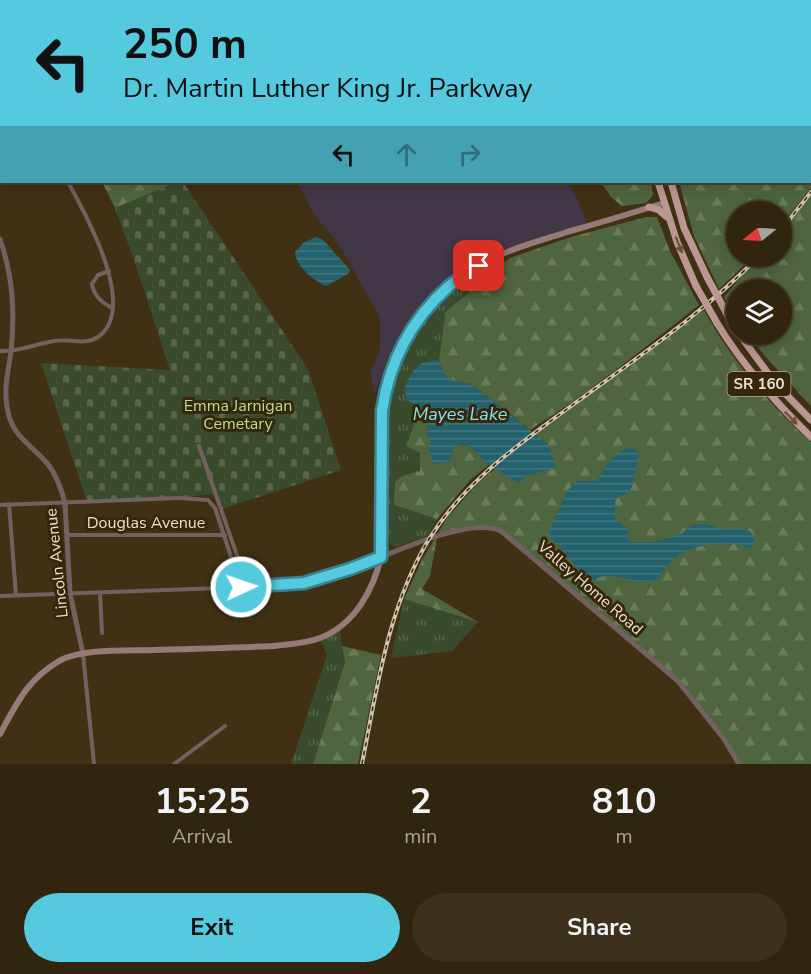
<!DOCTYPE html>
<html lang="en">
<head>
<meta charset="utf-8">
<style>
  body { margin:0; font-family:"Nunito Sans",sans-serif; background:#3d311d; color:#f1f3f6; height:100vh; display:flex; flex-direction:column; font-size:22px; white-space:nowrap }
  * { box-sizing:border-box; margin:0 }
  p { font-size:20px; color:#a8a59e }
  .icon { flex:none; width:33px; height:33px; fill:none; stroke:currentColor; stroke-width:2; stroke-linecap:round; stroke-linejoin:round }
  .map { position:relative; height:764px; overflow:hidden }
  .panel { display:flex; flex-direction:column; background:#31250f; flex:1 }
  .panel>* { flex:none }
  .guide { position:absolute; left:0px; top:0px; width:812px; height:183px; box-shadow:0 3px 15px #0003,0 0 0 2px #4c422f; background:#55cadf; color:#111; overflow:hidden }
  .needle { width:39px; rotate:252deg }
  .tools { position:absolute; left:726px; top:201px; display:grid; gap:12px }
  .tools a { display:grid; place-items:center; width:66px; height:66px; border-radius:50%; background:#31250f; box-shadow:0 3px 15px #0003,0 0 0 2px #4c422f; font-size:30px }
  .pin { position:absolute; display:grid; place-items:center; width:51px; height:51px; color:#fff; margin:-26px; border-radius:12px; box-shadow:0 3px 9px #0006 }
  .me { position:absolute; width:66px; margin:-33px; rotate:87deg; stroke-linejoin:round; filter:drop-shadow(0 0 4px #0008) }
  .turn { display:flex; align-items:center; gap:21px; height:126px; padding:0 24px; font-size:27px }
  .turn .icon { width:78px; height:78px; stroke-width:2.5 }
  .turn b { display:block; font-size:42px; line-height:51px }
  .lanes { display:flex; align-items:center; height:57px; padding:0 24px; background:#0003; justify-content:center; gap:30px; direction:ltr }
  .lanes .off { opacity:.35 }
  .eta { display:flex; justify-content:space-evenly; align-items:center; height:102px; text-align:center }
  .eta b { font-size:36px; font-weight:700; line-height:42px }
  .action { display:flex; gap:12px; margin-top:auto; padding:12px 24px }
  .action a { flex:1; height:69px; border-radius:36px; background:#55cadf; color:#111; font-size:24px; font-weight:700; line-height:69px; text-align:center }
  .action a+a { background:#3d311d; color:#f1f3f6 }
  .map>svg:first-child { display:block }
</style>
</head>
<body>
<div class="map">
<svg width="811" height="764" viewBox="0 0 811 764">
  <defs>
    <pattern id="grass-tufts" width="24" height="20" patternUnits="userSpaceOnUse" patternTransform="scale(1.5)"><rect width="24" height="20" fill="#3a4b2d"/><path d="M3 7l-1-3M5 7V3M7 7l1-3M15 17l-1-3M17 17v-4M19 17l1-3" fill="none" stroke="#57654a"/></pattern>
    <pattern id="forest-firs" width="22" height="20" patternUnits="userSpaceOnUse" patternTransform="scale(1.5)"><rect width="22" height="20" fill="#4f653f"/><path d="M5 1l3.5 6h-7zM16 11l3.5 6h-7z" fill="#687b5a"/></pattern>
    <pattern id="cemetery-stones" width="16" height="16" patternUnits="userSpaceOnUse" patternTransform="scale(1.5)"><rect width="16" height="16" fill="#3a4b2d"/><path d="M2 7V4a2 2 0 0 1 4 0v3zM10 15v-3a2 2 0 0 1 4 0v3z" fill="#57654a"/></pattern>
    <pattern id="water-rules" width="6" height="5" patternUnits="userSpaceOnUse" patternTransform="scale(1.5)"><rect width="6" height="5" fill="#23616c"/><path d="M0 2.5h6" fill="none" stroke="#437780"/></pattern>
  </defs>
  <rect width="100%" height="100%" fill="#413114"/>
  <polygon fill="#413747" points="297,182 567,182 574,192 588,226 478,260 455,274 430,296 405,327 386,362 375,394 370,372 380,351 380,317 357,277 352,266 336,240 315,216"/>
  <g fill="url(#grass-tufts)">
    <path d="M510,258l-67,56 2,2 -6,44c-23,1 -26,9 -35,29l3,11 13,8 -14,38 14,7v19l-18,4 -8,29 43,14 -9,17 -32,11 -6,-3 -1,-5c-11,-88 -10,-172 56,-240 18,-19 39,-34 65,-41z"/>
    <polygon points="404,599 478,622 452,651 391,658"/>
    <polygon points="339,627 345,662 313,764 291,764 327,655 320,638"/>
  </g>
  <g fill="url(#forest-firs)">
    <polygon points="811,120 811,188 782,224 782,212 736,212 736,256 753,257 719,289 694,236 679,182 810,182"/>
    <polygon points="102,182 178,182 115,208"/>
    <polygon points="601,182 651,182 653,195 646,203 622,206 611,197"/>
    <polygon points="811,194 811,406 764,355 749,335 782,334 782,290 736,290 736,317 724,297 758,257 782,256 782,229"/>
    <path d="M646,217h11l13,34 29,54c-55,43 -110,88 -169,125l-59,-46 -20,-3 -8,-8 -4,-13 6,-44 -2,-2 67,-56 61,-21z"/>
    <path d="M704,310c28,51 64,93 107,132v322h-72l-49,-70 -189,-163 -18,-4 -46,11 -7,38 -8,13 56,33 -74,-23 18,-39 25,-42 33,-37 58,-48z"/>
    <polygon points="420,408 429,415 427,433 431,443 451,455 452,449 458,444 471,447 489,465 471,479 437,519 394,505 395,482 402,476 420,471 420,453 406,446"/>
    <polygon points="342,646 381,655 358,764 313,764 345,662"/>
  </g>
  <polygon fill="url(#cemetery-stones)" points="178,182 183,182 308,369 341,470 222,509 216,494 179,498 87,502 41,363 170,370 133,257 115,208"/>
  <g fill="url(#water-rules)">
    <path d="M316,237l6,2 4,4 24,27 -2,4 -22,12c-13,-6 -30,-19 -31,-34l8,-9z"/>
    <path d="M439,360l4,13 8,7 20,4 78,61 7,23 -29,8 -9,7 -31,-19 -16,-17 -12,-3 -7,5 -2,12 -16,4 -6,-18 3,-4 -4,-9 2,-19 -22,-15 -3,-11c9,-20 12,-28 35,-29z"/>
    <path d="M630,447l6,3 3,5 -8,34 -5,5 -9,3 -2,5v17l13,10v12c12,4 43,-1 54,-8 4,-3 7,-7 12,-8 8,-3 19,1 26,3 10,4 37,-7 34,18l-4,2c-30,-11 -79,-2 -91,31 -17,7 -33,-3 -51,-3 -4,-1 -10,2 -14,4l-17,-12 -29,-34 19,-43 10,-10h20c9,-15 15,-28 33,-34z"/>
  </g>
  <g fill="none" stroke-linecap="round" stroke-linejoin="round">
    <g stroke="#726160" stroke-width="4">
      <polyline points="48,0 49,2"/>
      <polyline points="353,0 354,2"/>
      <polyline points="7,2 7,0"/>
      <polyline points="778,2 779,0"/>
      <polyline points="0,7 2,6"/>
      <polyline points="810,68 811,70"/>
      <polyline points="810,88 811,87"/>
      <polyline points="0,151 2,151"/>
      <path d="M109,271l-11,4 -6,9c2,12 9,19 21,24"/>
      <path d="M0,351c19,1 35,-7 54,-10 14,-3 31,5 44,-4 41,-29 -13,-124 -30,-155"/>
      <polyline points="199,446 248,587"/>
      <polyline points="9,504 16,595"/>
      <polyline points="0,505 179,498 208,500 215,508 241,587"/>
      <polyline points="67,535 225,535"/>
      <polyline points="100,593 102,633"/>
      <path d="M0,596l277,-10c35,-4 71,-13 103,-28"/>
      <polyline points="83,654 94,764"/>
      <polyline points="174,764 225,726"/>
    </g>
    <g stroke="#726160" stroke-width="5">
      <polyline points="183,2 188,0"/>
      <polyline points="0,78 2,77"/>
      <path d="M0,239c13,38 15,73 11,113 -3,20 -8,39 -3,60 5,24 22,32 38,50 10,11 15,26 19,41l5,90 13,61"/>
      <path d="M381,557c28,-11 91,-39 120,-26l177,150 46,58 15,25"/>
    </g>
    <path stroke="#957a78" stroke-width="6" d="M0,734c17,-31 27,-54 59,-73 24,-13 68,-10 95,-11 40,-1 79,-2 119,-4 15,-2 32,-2 47,-8 34,-13 53,-47 61,-81l1,-146c9,-62 42,-111 95,-144 27,-17 60,-25 90,-35 32,-9 65,-19 97,-29"/>
    <g stroke="#bb9692" stroke-width="7">
      <polyline points="613,0 613,2"/>
      <polyline points="626,0 626,2"/>
      <polyline points="658,182 677,242 696,286"/>
      <polyline points="671,182 684,228 707,277"/>
      <polyline points="649,207 659,210 667,217"/>
      <polyline points="727,314 736,330"/>
      <path d="M717,323c26,43 58,79 94,114"/>
      <polyline points="739,334 776,384 811,420"/>
    </g>
    <g stroke="#cfc3b1" stroke-width="4">
      <g id="rail">
        <polyline points="782,229 811,192"/>
        <path d="M362,764c15,-76 26,-157 67,-225 36,-57 85,-91 138,-130 65,-48 135,-94 192,-153"/>
      </g>
    </g>
    <use href="#rail" stroke="#37270a" stroke-width="1.5" stroke-dasharray="4.5" stroke-linecap="butt"/>
    <g stroke="#bb9692" stroke-width="7">
      <polyline points="707,277 727,314"/>
      <polyline points="696,286 717,323"/>
    </g>
  </g>
  <defs><path id="oneway-solid" d="M-6-.8H1V-3.2L6.5 0L1 3.2V.8H-6Z" transform="scale(1.5)"/></defs>
  <g fill="#6c5340">
    <use href="#oneway-solid" transform="translate(679 245) rotate(68)"/>
    <use href="#oneway-solid" transform="translate(791 418) rotate(45)"/>
  </g>
  <g fill="none" stroke-linecap="round" stroke-linejoin="round">
    <g stroke="#378391" stroke-width="15">
      <path id="route" d="M241,587l63,-4 46,-14 31,-12 1,-146c7,-48 29,-91 66,-124 9,-8 21,-14 31,-21"/>
    </g>
    <use href="#route" stroke="#55cadf" stroke-width="10"/>
  </g>
  <g text-anchor="middle" dominant-baseline="central" stroke-width="6" stroke-linejoin="round" paint-order="stroke">
    <rect fill="#37270a" stroke="#b5a895" stroke-width="1.5" x="727.5" y="372" width="63" height="24" rx="4.5"/>
    <g font-size="15" font-weight="bold" fill="#ebe0d0">
      <text x="759" y="384">SR 160</text>
    </g>
    <g font-size="16" fill="#b6dc9b" stroke="#37270a">
      <text x="238" y="406">Emma Jarnigan<tspan x="238" dy="18">Cemetary</tspan></text>
    </g>
    <g font-size="16" fill="#ebe0d0" stroke="#37270a">
      <text x="146" y="523">Douglas Avenue</text>
      <text transform="translate(57 563) rotate(-96)">Lincoln Avenue</text>
      <text transform="translate(590 588) rotate(41)">Valley Home Road</text>
    </g>
    <g font-size="18" font-style="italic" fill="#83e4f6" stroke="#37270a">
      <text x="460" y="414">Mayes Lake</text>
    </g>
  </g>
</svg>
<div class="tools">
<a><svg class="needle" viewBox="-14 -14 28 28"><path d="M0-13l5 13h-10z" fill="#e53935"/><path d="M0 13l5-13h-10z" fill="#a8a59e"/></svg></a>
<a><svg class="icon" aria-label="layers" viewBox="0 0 24 24"><path d="M12 4l9 5-9 5-9-5zM3 14l9 5 9-5"/></svg></a>
</div>
<div class="pin" style="left:479px;top:266px;background:#d93025"><svg class="icon" aria-label="arrive" viewBox="0 0 24 24"><path d="M6 21V4h12l-3 4 3 4H6"/></svg></div>
<svg class="me" style="left:241px;top:587px" viewBox="-20 -20 40 40"><circle r="17" fill="#55cadf" stroke="#fff" stroke-width="3"/><path d="M0-11L8 9 0 5-8 9z" fill="#fff"/></svg>
<div class="guide">
<div class="turn"><svg class="icon" aria-label="left" viewBox="0 0 24 24"><path d="M17 20v-9H6M10 6l-5 5 5 5"/></svg><div><b>250 m</b>Dr. Martin Luther King Jr. Parkway</div></div>
<div class="lanes"><svg class="icon" aria-label="left" viewBox="0 0 24 24"><path d="M17 20v-9H6M10 6l-5 5 5 5"/></svg><svg class="icon off" aria-label="ahead" viewBox="0 0 24 24"><path d="M12 20V5M6 11l6-6 6 6"/></svg><svg class="icon off" aria-label="right" viewBox="0 0 24 24"><path d="M7 20v-9h11M14 6l5 5-5 5"/></svg></div>
</div>
</div>
<section class="panel">
<div class="eta">
<div><b>15:25</b><p>Arrival</p></div>
<div><b>2</b><p>min</p></div>
<div><b>810</b><p>m</p></div>
</div>
<div class="action"><a>Exit</a><a>Share</a></div>
</section>
</body>
</html>
